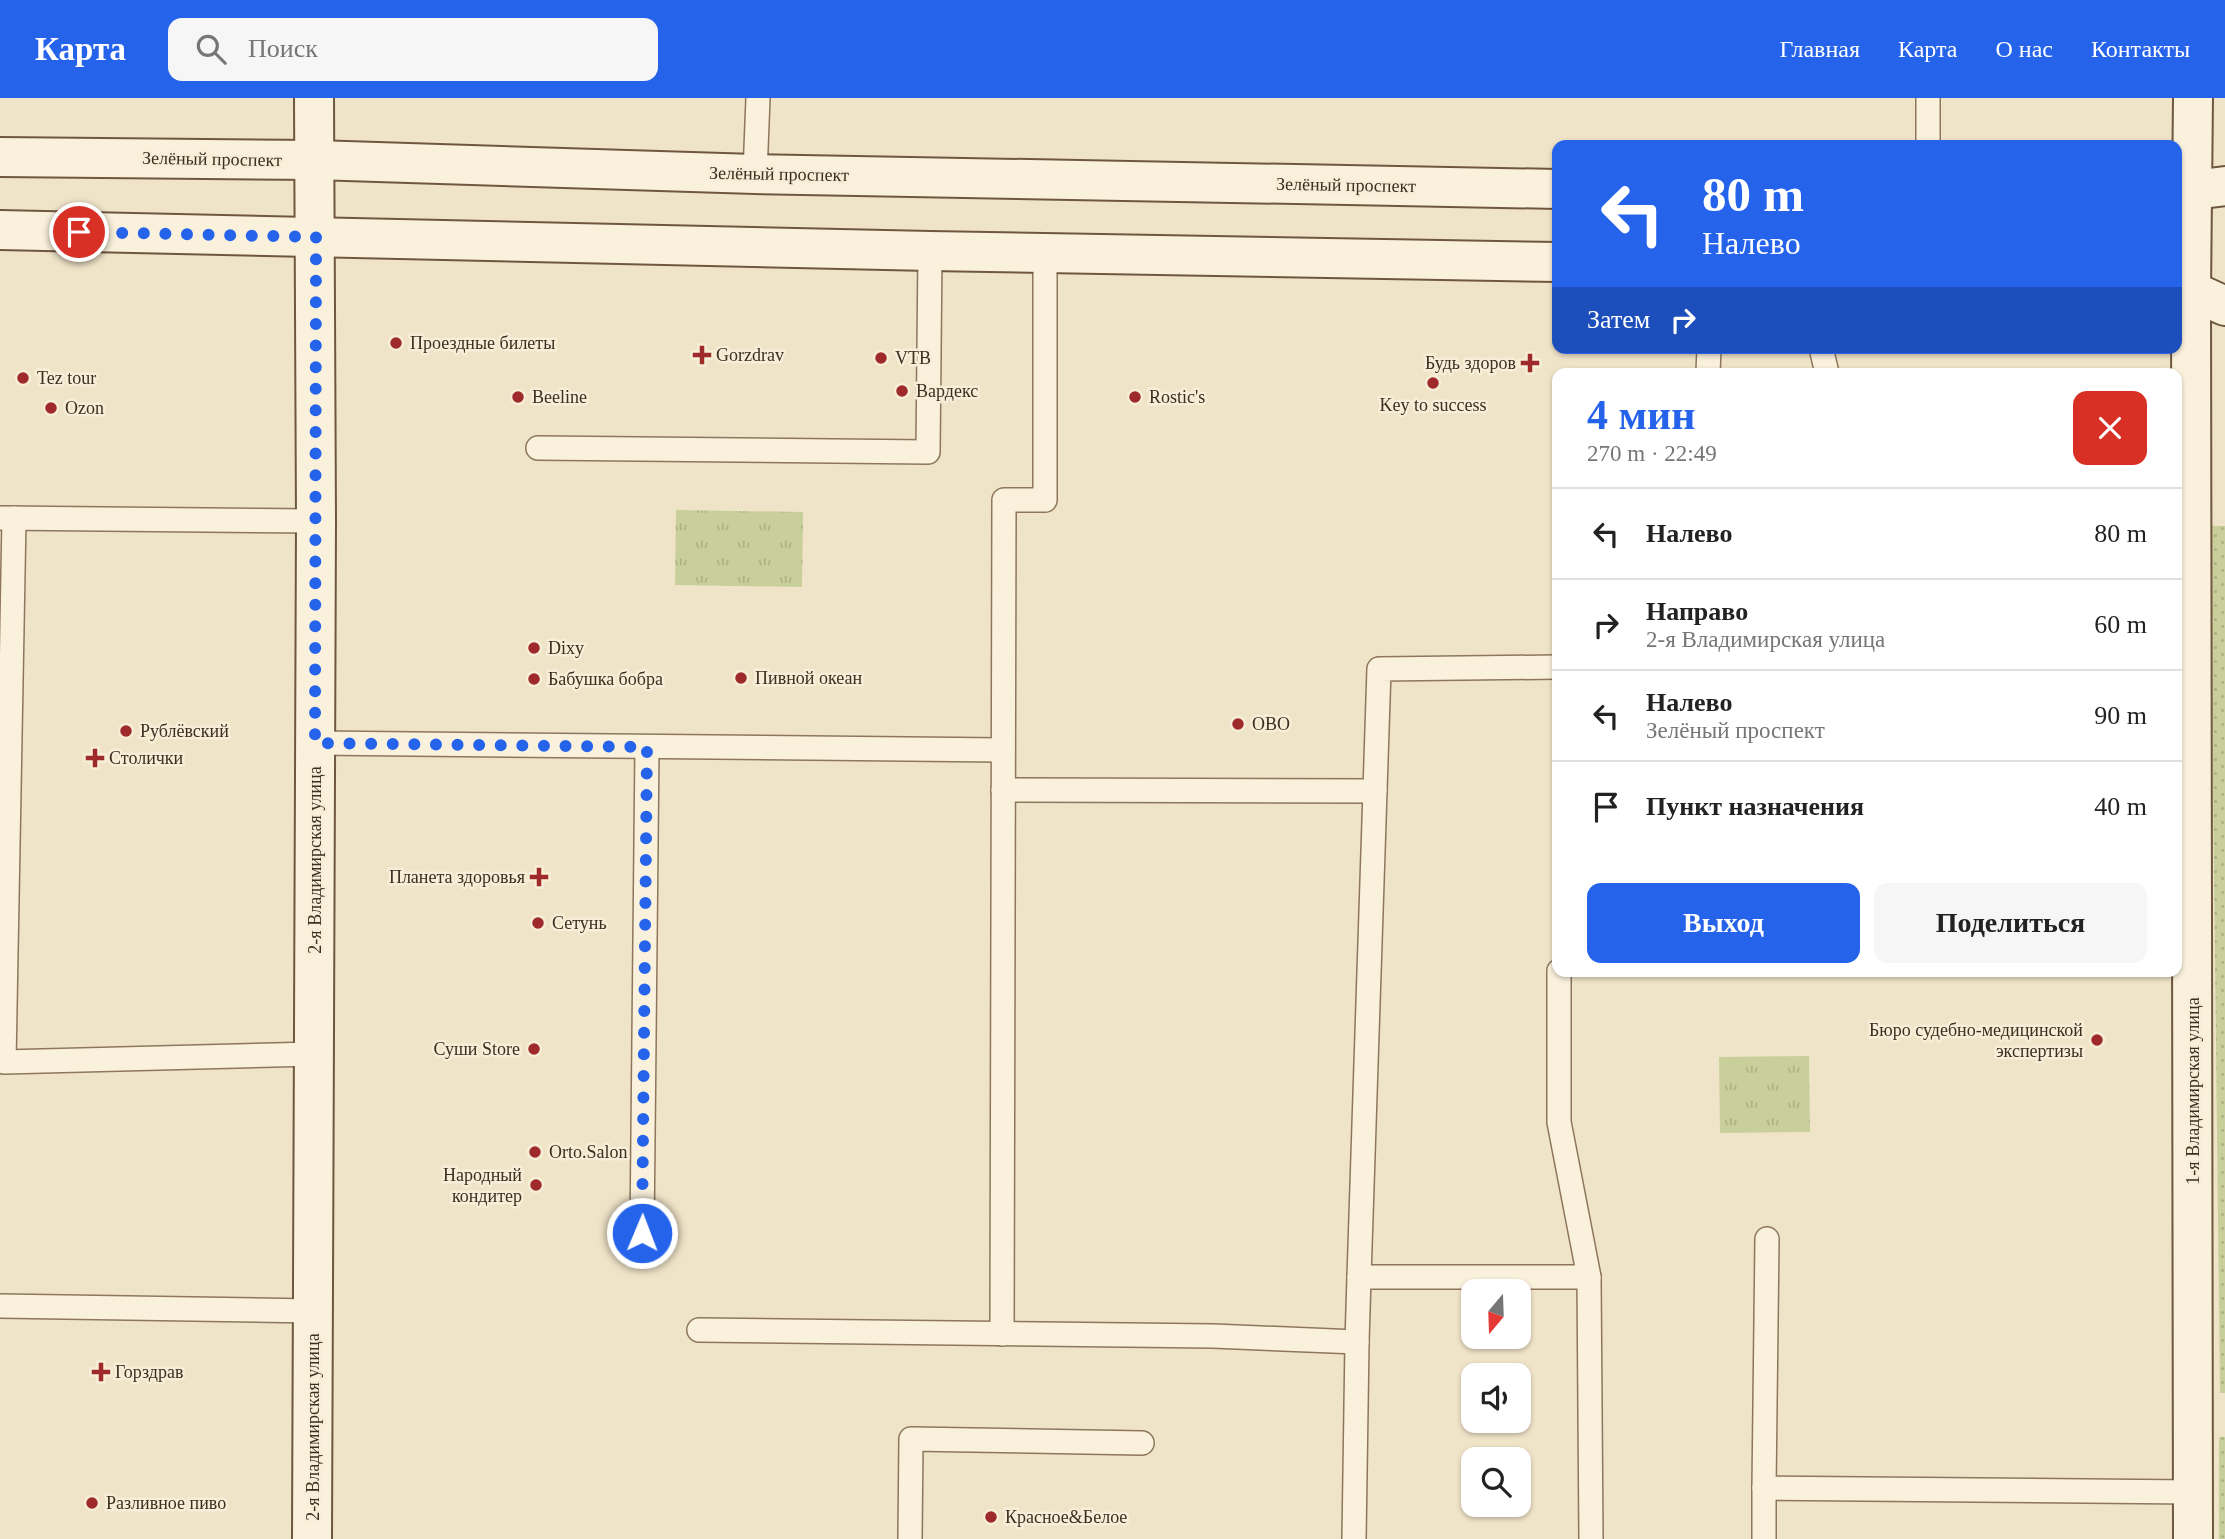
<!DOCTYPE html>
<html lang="ru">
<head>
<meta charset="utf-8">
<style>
  body { margin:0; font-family:"Times New Roman",serif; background:#f6f6f6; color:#222; height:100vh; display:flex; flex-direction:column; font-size:26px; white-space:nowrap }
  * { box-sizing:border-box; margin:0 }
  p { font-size:23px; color:#767676 }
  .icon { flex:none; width:38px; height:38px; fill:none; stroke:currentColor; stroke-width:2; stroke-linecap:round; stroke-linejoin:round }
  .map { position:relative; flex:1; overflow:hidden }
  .side { position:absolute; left:1552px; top:270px; width:630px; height:609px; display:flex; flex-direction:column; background:#fff; border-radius:14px; box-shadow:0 2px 5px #0004 }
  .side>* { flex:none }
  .guide { position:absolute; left:1552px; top:42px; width:630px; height:214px; border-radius:14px; box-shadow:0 2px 5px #0004; background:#2563eb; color:#fff; overflow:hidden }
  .needle { width:46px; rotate:199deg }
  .tools { position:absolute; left:1461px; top:1181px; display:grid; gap:14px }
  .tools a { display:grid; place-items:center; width:70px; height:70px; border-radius:14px; background:#fff; box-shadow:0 2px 5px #0004; font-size:35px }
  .pin { position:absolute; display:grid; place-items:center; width:60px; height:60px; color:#fff; margin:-30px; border:4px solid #fff; border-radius:50%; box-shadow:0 2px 7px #0007 }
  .me { position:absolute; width:77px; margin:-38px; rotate:1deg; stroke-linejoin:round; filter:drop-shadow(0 0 5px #0008) }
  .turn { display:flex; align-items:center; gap:24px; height:147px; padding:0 35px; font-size:32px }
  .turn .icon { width:91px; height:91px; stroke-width:2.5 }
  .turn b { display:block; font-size:49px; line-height:60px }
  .then { display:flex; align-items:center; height:66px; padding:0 35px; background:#0003; gap:14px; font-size:26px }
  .round { display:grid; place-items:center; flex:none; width:74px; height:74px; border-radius:14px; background:#f6f6f6 }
  .overview { display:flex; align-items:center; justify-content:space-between; height:119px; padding:0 35px }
  h1 { font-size:42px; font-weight:600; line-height:52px; color:#2563eb }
  .primary-button { display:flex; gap:14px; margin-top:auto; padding:14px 35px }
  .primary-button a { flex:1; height:80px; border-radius:14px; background:#2563eb; color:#fff; font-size:28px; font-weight:600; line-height:80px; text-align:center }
  .primary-button a+a { background:#f6f6f6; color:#222 }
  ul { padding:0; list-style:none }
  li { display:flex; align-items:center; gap:21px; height:91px; padding:0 35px; border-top:2px solid #e0e0e0 }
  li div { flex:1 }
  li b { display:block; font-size:26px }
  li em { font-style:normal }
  header { display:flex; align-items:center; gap:42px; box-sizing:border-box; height:98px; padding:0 35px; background:#2563eb; color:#fff }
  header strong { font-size:33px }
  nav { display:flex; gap:38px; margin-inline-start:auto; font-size:24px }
  .search { width:490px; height:63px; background:#f6f6f6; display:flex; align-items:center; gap:18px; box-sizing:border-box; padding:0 24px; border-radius:14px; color:#767676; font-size:26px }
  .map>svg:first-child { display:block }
</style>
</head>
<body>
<header>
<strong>Карта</strong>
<div class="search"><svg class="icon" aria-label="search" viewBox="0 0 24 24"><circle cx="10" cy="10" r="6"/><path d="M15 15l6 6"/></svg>Поиск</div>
<nav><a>Главная</a><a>Карта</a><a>О нас</a><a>Контакты</a></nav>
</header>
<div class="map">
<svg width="2225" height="1441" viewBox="0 0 2225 1441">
  <defs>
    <pattern id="grass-dots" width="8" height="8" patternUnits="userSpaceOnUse" patternTransform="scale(1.75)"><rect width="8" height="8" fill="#c9cf9b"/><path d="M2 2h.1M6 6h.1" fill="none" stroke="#aeb285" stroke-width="1.8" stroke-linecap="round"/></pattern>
    <pattern id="park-tufts" width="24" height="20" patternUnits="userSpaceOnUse" patternTransform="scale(1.75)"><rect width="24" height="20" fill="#c9cf9b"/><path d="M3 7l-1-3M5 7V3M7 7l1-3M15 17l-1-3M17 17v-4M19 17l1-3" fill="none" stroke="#aeb285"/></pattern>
  </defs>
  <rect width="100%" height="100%" fill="#f0e4c8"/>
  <g fill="url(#grass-dots)">
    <polygon points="2210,428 2225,428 2225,1295 2220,1295"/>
    <rect x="2219" y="1339" width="6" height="102"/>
  </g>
  <g fill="url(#park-tufts)">
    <polygon points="676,412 803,414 802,489 675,487"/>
    <polygon points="1809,958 1810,1034 1720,1035 1719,959"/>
  </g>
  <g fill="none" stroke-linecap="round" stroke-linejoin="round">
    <g stroke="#8d765c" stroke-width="26">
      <g id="lane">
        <polyline points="1928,0 1928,47"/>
        <polyline points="755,76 758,0"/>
        <polyline points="1821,250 1827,275"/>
        <polyline points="1708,275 1709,250"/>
        <polyline points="538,350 928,354 930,153"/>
        <polyline points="0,420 316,423"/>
        <polyline points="14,420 4,964 314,956"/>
        <polyline points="315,645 1003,652"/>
        <polyline points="1003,692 1375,693"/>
        <polyline points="642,1135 647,649"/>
        <polyline points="1767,1141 1764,1390 2193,1394"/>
        <polyline points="1359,1179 1379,571 1558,569"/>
        <polyline points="1589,1179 1591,1441"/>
        <polyline points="0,1208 313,1213"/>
        <polyline points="699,1232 1213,1238 1357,1244 1359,1179 1589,1179 1559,1024 1559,873"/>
        <polyline points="1002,1236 1004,402 1045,402 1045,155"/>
        <polyline points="1764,1390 1764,1441"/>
        <polyline points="910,1441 911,1341 1142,1345"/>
        <polyline points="1354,1441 1357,1244"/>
      </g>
    </g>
    <g stroke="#6f573f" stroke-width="42">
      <g id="secondary">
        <polyline points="2193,0 2191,193 2193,1441"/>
        <polyline points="0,59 315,62 755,76 1558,91"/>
        <polyline points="2177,94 2225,88"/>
        <polyline points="0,132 930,153 1558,164"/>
        <polyline points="2177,186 2225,208"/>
        <polyline points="312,1441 316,423 314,0"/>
      </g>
    </g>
    <use href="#lane" stroke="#faf1dc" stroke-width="23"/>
    <use href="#secondary" stroke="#faf1dc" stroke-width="38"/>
  </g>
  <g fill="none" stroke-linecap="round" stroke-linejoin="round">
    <polyline stroke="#2563eb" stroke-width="12" stroke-dasharray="0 21.6" points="79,134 316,139 315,645 647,649 642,1135"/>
  </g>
  <g fill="#9e2a2b" stroke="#f7eed8" stroke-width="2.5">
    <circle cx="396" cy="245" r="7"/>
    <path d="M698.5 246.5h7v7h7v7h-7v7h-7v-7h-7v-7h7z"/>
    <circle cx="881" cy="260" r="7"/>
    <path d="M1526.5 254.5h7v7h7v7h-7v7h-7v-7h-7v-7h7z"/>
    <circle cx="23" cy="280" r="7"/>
    <circle cx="1433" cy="285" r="7"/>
    <circle cx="902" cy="293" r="7"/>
    <circle cx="518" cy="299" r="7"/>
    <circle cx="1135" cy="299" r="7"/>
    <circle cx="51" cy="310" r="7"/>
    <circle cx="534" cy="550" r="7"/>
    <circle cx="741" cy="580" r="7"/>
    <circle cx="534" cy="581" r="7"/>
    <circle cx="1238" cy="626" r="7"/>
    <circle cx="126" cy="633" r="7"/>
    <path d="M91.5 649.5h7v7h7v7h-7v7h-7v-7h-7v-7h7z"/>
    <path d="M535.5 768.5h7v7h7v7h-7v7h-7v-7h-7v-7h7z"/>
    <circle cx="538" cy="825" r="7"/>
    <circle cx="2097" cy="942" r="7"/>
    <circle cx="534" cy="951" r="7"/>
    <circle cx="535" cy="1054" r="7"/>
    <circle cx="536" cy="1087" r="7"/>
    <path d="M97.5 1263.5h7v7h7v7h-7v7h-7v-7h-7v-7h7z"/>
    <circle cx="92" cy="1405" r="7"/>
    <circle cx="991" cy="1419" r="7"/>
  </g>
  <g text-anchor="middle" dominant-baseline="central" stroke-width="5" stroke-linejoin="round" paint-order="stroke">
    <g font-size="18" fill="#3d2e20" stroke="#f7eed8">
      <text transform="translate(212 61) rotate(1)">Зелёный проспект</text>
      <text transform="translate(779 76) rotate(1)">Зелёный проспект</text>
      <text transform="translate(1346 87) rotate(1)">Зелёный проспект</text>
      <text transform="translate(315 762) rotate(-90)">2-я Владимирская улица</text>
      <text transform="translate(2193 993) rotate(-90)">1-я Владимирская улица</text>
      <text transform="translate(313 1329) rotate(-90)">2-я Владимирская улица</text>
    </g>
    <g font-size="18" fill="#3d2e20" stroke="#f7eed8" text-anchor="start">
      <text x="410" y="245">Проездные билеты</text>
      <text x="716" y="257">Gorzdrav</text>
      <text x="895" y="260">VTB</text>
      <text x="1516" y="265" text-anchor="end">Будь здоров</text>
      <text x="37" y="280">Tez tour</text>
      <text x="916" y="293">Вардекс</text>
      <text x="532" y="299">Beeline</text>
      <text x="1149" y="299">Rostic's</text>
      <text x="1433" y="307" text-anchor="middle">Key to success</text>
      <text x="65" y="310">Ozon</text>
      <text x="548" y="550">Dixy</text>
      <text x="755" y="580">Пивной океан</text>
      <text x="548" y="581">Бабушка бобра</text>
      <text x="1252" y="626">ОВО</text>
      <text x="140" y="633">Рублёвский</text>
      <text x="109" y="660">Столички</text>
      <text x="525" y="779" text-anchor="end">Планета здоровья</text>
      <text x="552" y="825">Сетунь</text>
      <text x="2083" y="932" text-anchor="end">Бюро судебно-медицинской<tspan x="2083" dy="21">экспертизы</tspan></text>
      <text x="520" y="951" text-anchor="end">Суши Store</text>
      <text x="549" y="1054">Orto.Salon</text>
      <text x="522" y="1077" text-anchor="end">Народный<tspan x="522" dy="21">кондитер</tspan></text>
      <text x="115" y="1274">Горздрав</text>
      <text x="106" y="1405">Разливное пиво</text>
      <text x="1005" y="1419">Красное&amp;Белое</text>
    </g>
  </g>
</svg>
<div class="tools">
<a><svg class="needle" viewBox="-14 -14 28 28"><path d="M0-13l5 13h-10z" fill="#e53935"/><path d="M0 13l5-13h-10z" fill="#767676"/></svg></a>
<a><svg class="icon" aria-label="sound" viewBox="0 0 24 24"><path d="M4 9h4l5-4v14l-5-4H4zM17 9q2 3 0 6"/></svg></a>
<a><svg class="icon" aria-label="search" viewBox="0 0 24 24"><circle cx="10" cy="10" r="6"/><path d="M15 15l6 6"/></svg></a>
</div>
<div class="pin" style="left:79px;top:134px;background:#d93025"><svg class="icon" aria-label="arrive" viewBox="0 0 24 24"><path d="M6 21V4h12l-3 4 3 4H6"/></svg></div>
<svg class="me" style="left:642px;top:1135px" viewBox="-20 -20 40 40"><circle r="17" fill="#2563eb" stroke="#fff" stroke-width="3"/><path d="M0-11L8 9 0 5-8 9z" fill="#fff"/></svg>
<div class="guide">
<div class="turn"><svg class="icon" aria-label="left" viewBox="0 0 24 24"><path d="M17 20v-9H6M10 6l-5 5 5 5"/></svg><div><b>80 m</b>Налево</div></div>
<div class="then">Затем<svg class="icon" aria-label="right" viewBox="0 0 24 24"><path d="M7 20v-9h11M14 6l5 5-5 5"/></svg></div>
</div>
<section class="side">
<div class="overview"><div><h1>4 мин</h1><p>270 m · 22:49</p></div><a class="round" style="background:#d93025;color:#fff"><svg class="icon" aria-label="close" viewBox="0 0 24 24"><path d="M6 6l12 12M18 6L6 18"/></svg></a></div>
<ul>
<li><svg class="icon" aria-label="left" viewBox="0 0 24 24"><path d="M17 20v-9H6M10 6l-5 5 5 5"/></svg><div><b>Налево</b></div><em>80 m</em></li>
<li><svg class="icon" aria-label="right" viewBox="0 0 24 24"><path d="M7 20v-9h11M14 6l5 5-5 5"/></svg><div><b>Направо</b><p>2-я Владимирская улица</p></div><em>60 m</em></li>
<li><svg class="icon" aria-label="left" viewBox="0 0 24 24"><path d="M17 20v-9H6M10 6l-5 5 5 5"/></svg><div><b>Налево</b><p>Зелёный проспект</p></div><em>90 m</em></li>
<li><svg class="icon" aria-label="arrive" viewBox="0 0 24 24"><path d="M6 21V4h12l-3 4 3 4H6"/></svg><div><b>Пункт назначения</b></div><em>40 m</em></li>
</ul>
<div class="primary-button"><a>Выход</a><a>Поделиться</a></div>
</section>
</div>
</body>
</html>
